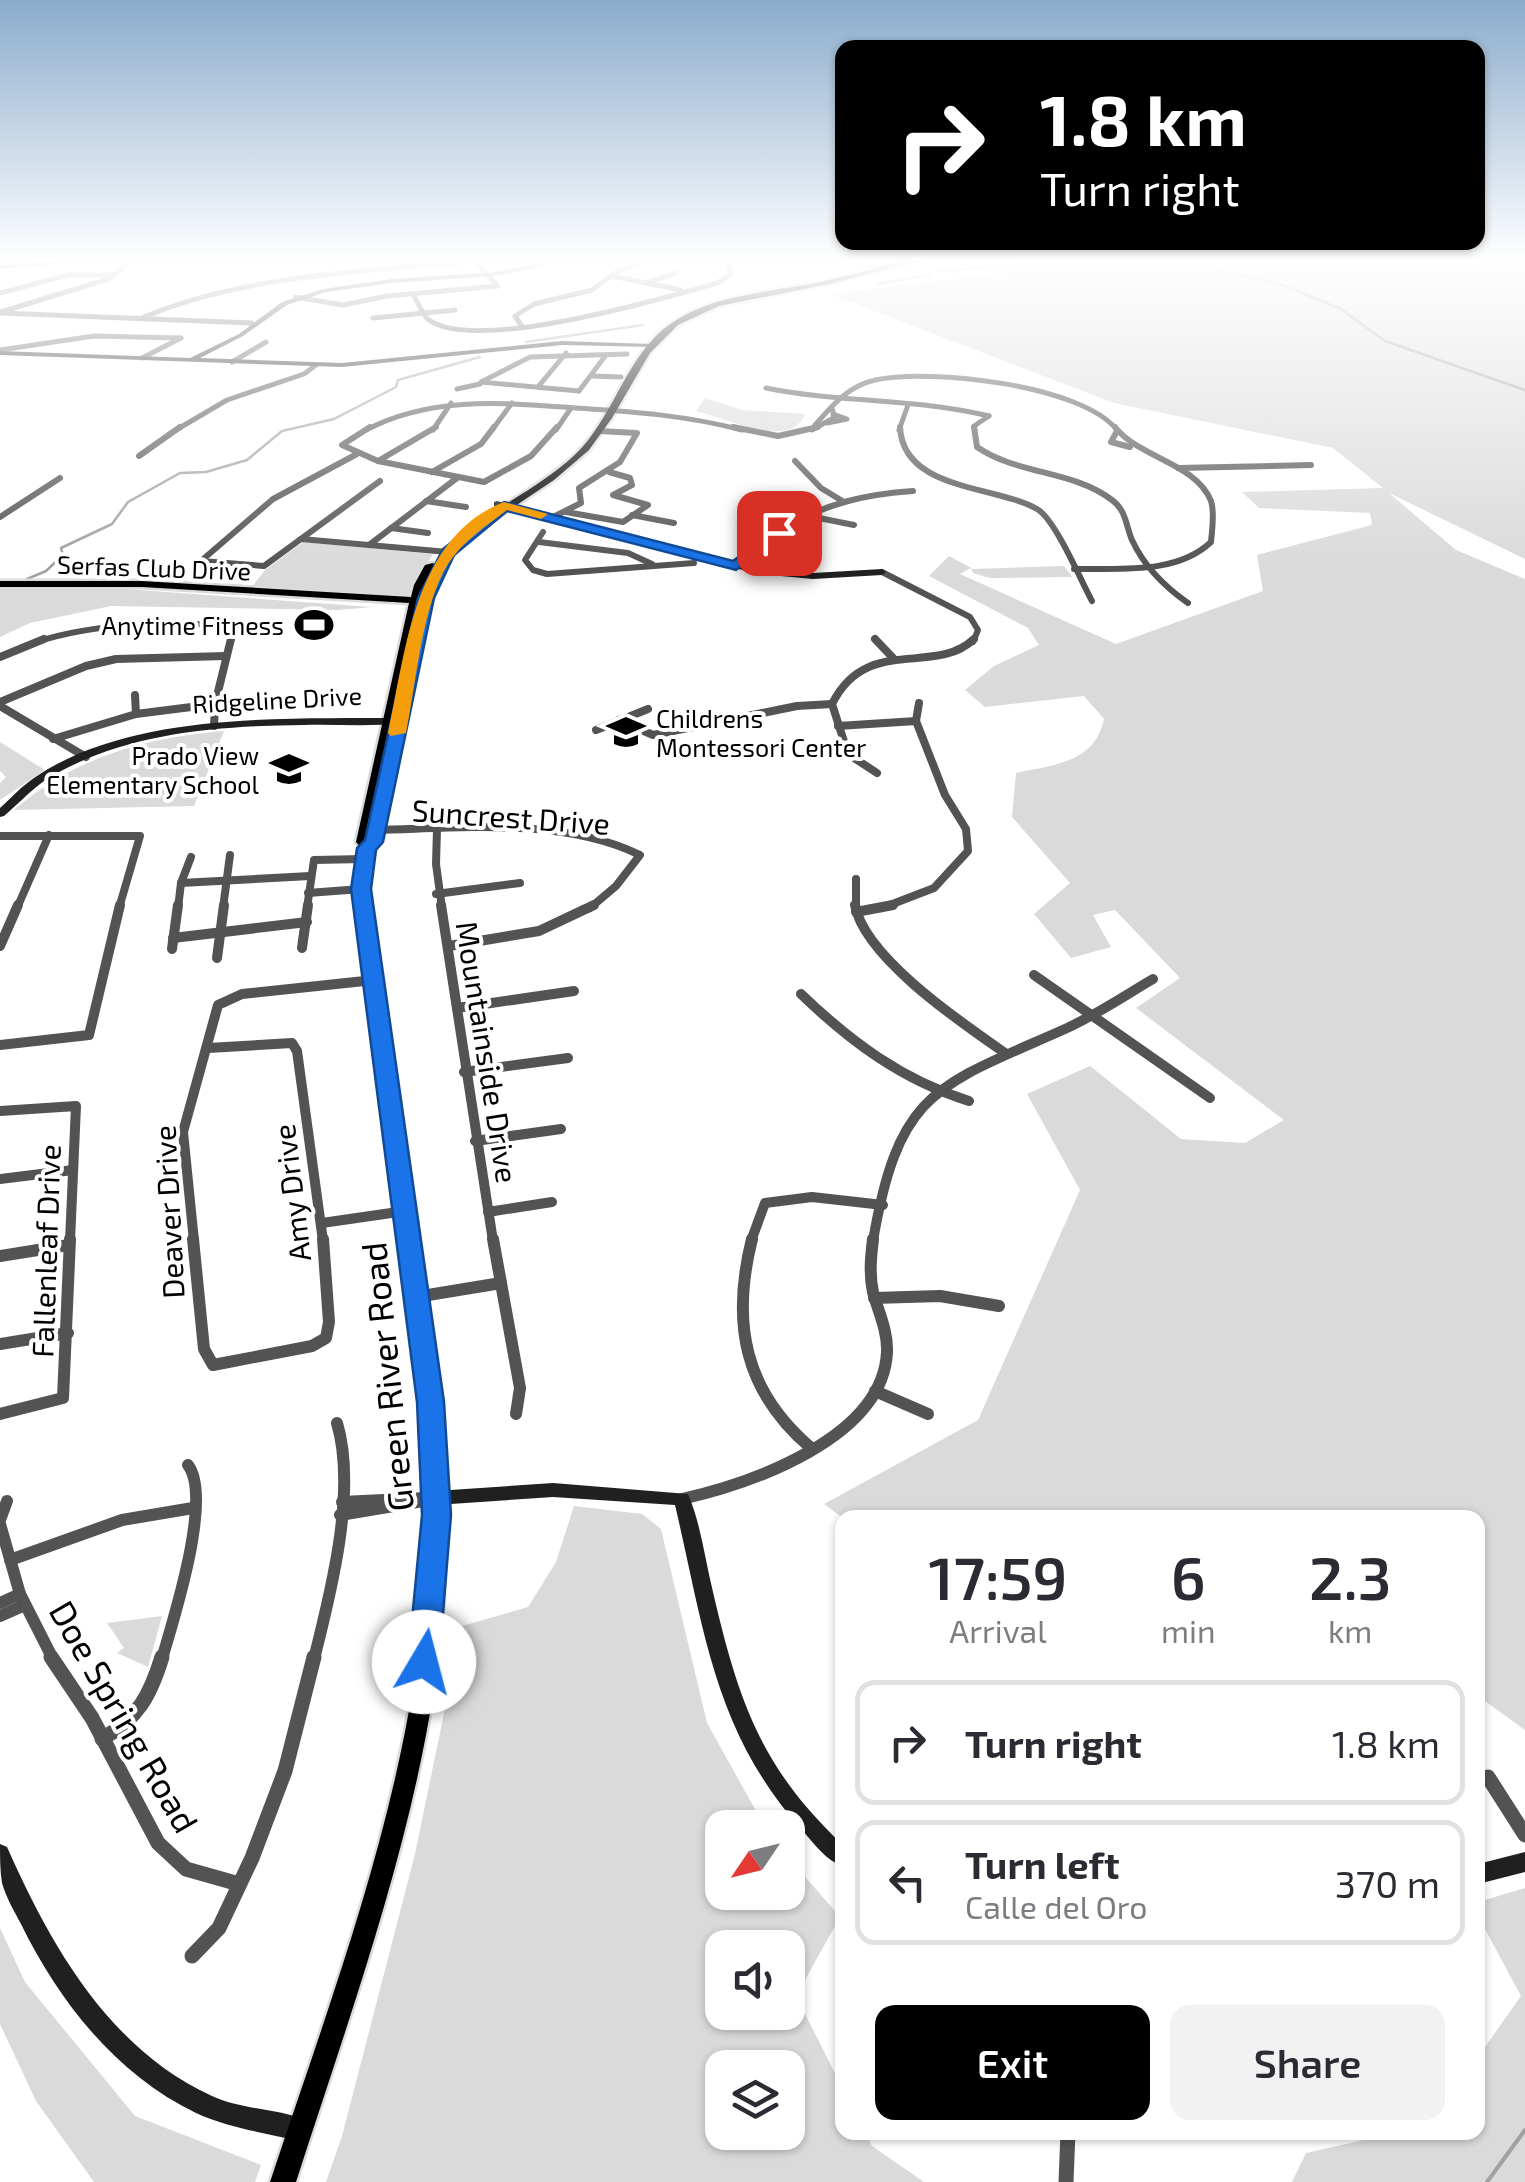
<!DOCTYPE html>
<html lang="en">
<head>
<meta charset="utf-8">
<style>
  body { margin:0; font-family:"Exo 2",sans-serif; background:#f2f2f3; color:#2b2b33; height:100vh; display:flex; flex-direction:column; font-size:38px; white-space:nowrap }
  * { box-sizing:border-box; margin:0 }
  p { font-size:32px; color:#7c7c81 }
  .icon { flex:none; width:55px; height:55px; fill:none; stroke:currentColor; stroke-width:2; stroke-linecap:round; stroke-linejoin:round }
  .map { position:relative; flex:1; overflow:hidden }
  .panel { position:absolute; left:835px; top:1510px; width:650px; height:630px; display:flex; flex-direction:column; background:#fff; border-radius:20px; box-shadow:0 2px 8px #0004 }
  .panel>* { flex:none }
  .top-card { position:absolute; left:835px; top:40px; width:650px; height:210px; border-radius:20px; box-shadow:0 2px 8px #0004; background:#000; color:#fff; overflow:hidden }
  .needle { width:65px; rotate:235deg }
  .controls { position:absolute; left:705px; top:1810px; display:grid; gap:20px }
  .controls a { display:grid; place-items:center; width:100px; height:100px; border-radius:20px; background:#fff; box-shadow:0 2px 8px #0004; font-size:50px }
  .pin { position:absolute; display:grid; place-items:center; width:85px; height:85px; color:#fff; margin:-42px; border-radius:20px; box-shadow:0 5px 15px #0006 }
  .me { position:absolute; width:110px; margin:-55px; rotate:8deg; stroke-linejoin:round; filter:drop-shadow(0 0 8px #0008) }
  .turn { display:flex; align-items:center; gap:35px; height:210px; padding:0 40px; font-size:45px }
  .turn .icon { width:130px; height:130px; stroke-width:2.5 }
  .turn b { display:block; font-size:70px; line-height:85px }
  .eta { display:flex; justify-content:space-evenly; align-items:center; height:170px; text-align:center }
  .eta b { font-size:60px; font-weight:600; line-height:70px }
  .button { display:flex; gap:20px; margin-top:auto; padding:20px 40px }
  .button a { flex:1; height:115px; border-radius:20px; background:#000; color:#fff; font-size:40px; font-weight:600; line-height:115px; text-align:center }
  .button a+a { background:#f2f2f3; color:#2b2b33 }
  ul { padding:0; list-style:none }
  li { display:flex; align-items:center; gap:30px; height:125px; margin:0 20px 15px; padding:0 20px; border:5px solid #e1e1e2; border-radius:20px }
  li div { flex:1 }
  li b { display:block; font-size:38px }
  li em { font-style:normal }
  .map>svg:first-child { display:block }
</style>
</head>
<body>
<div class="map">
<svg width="1525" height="2182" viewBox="0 0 1525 2182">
  <rect width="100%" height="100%" fill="#fff"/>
  <g fill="#dadada" fill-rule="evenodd">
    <path d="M1105,260h420v299l-136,-66 67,57 69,29v1151l-47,-34v-178h-635l-19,-14 154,-84 102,-230 -53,-96 63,-28 91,73 64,4 39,-23 -148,-112 44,-30 -65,-68 -22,5 18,32 -40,11 -37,-44 36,-31 -58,-66 4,-44c37,-8 79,-10 88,-54l-20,-23 -99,11 -20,-17 29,-24 45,-21 -11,-17 -99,-52 20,-20 24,13 91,-3 8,11 -82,1 -17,-5 -2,-5 -11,6 156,70 147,-53 -6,-36 115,-30 -2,-12 -111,-5 -17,-16 141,-4 -50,-40 -219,-45 -284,-109z"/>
    <path d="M705,398l37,12 63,4c-14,38 -83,2 -109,-3z"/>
    <polygon points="303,542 433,554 406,599 250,589 265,570"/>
    <polygon points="111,588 372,607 338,610 111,606 30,623 0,637 0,589"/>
    <path d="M224,731l-30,75 -180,4c59,-52 133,-73 210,-79z"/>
    <polygon points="0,742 45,770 0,800 0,783 6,777 0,771"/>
    <path d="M574,1506l68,8 19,15 46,194 58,104 -43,1v64h66v-35l52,60 -44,79 46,91v45l23,1 7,13 52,36h-598l16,-46 73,-282 47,-228 66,-19 28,-45zM722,1948h66v64h-66zM722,2068h66v64h-66z"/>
    <polygon points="162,1616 148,1667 117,1653 124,1648 107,1623"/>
    <polygon points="1525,1888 1525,2182 1292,2182 1306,2153 1395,2133 1478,2132 1478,2057 1521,1996 1478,1916 1478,1902"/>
    <polygon points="0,1928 25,1982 135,2116 261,2165 255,2182 94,2182 36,2101 0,2024"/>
  </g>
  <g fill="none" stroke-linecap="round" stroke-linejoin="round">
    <g stroke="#a1a1a1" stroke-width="2.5">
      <polyline points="1096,260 1192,265 1283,285 1341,309 1385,341 1525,390"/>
      <polyline points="1507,260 1525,268"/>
      <polyline points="940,271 1075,260"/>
      <polyline points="878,284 930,275"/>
      <polyline points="526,342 643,325"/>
      <polyline points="27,579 46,571 63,555 61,548 112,524 128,502 180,473 206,472 247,460 282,431 334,419 396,387 398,380 480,357"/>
    </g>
    <polyline stroke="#a1a1a1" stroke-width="4" points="1487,2182 1525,2130"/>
    <g stroke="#dbdbdb" stroke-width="5">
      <path id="primary" d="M908,260h14l-92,24 -111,22 -41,19 -28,28 -38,65 -23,32 -35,30 -82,55 -17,18 -13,19 -11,26 -49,232 -3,12 -6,7 -6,40c17,117 34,235 50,353 17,118 34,234 27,354 -12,197 -88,399 -148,586h-26c63,-190 138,-384 154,-585 9,-120 -8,-236 -23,-355 -16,-118 -31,-235 -46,-353l6,-41 -5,-6 53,-239 -267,-16h-142v-6h142l269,16 3,-12 11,-20 8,-2 2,2 -11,20 -4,13h1c36,-83 85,-85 147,-137 40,-33 52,-88 87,-124 42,-43 110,-43 164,-55 30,-6 59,-15 89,-22zM420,604l-31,141 26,-127z"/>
    </g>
    <g stroke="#535353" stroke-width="5">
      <polyline points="612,276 681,290"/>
      <polyline points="648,282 676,273"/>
      <polyline points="0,293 68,275 112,275"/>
      <path d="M413,294c5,8 9,21 16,26 47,33 233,-21 288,-37l14,-9 -5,-14"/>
      <polyline points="295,297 343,305 387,296 498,286 473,260"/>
      <polyline points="1,312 108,279 132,260"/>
      <polyline points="0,313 252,323"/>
      <path d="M142,318c100,-44 238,-48 347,-58"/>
      <polyline points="373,318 455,310"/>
      <polyline points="521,325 515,316 534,304 592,290 615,273 648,260"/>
      <polyline points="0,350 94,336 181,338"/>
      <polyline points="142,358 181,338"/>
      <polyline points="232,362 266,342"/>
      <polyline points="593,376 621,377"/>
      <polyline points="538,387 566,353"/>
      <path d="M766,388c74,15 150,10 223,28"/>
      <polyline points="457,389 480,384"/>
      <polyline points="579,391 481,382 530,357 627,354"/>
      <polyline points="579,391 606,355"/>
      <polyline points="827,423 847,419 833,414"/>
      <path d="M815,425c18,-20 33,-39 60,-45 55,-12 207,5 242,50"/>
      <polyline points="176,430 227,400 304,374 316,365"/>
      <path d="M366,430c66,-35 139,-27 210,-22 59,4 108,7 166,22"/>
      <polyline points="433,430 451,403"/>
      <polyline points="492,430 512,403"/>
      <polyline points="556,430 571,408"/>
      <polyline points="812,430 835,417 832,409"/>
      <polyline points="899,430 908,405"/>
      <polyline points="975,430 974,426 989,416"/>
    </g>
    <g stroke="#535353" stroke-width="6">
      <polyline points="370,427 342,445 378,461 484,482 531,456 557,427"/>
      <polyline points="733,427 778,436 818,427"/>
      <path d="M900,427c3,64 95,58 137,82 18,10 44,72 55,92"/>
      <path d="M974,427l3,20c41,28 96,23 135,53 14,10 14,26 20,40 12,26 33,47 56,63"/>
      <polyline points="1117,431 1111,442 1130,447"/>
      <polyline points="139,456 180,427"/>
      <polyline points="378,461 436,427"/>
      <polyline points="795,461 821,488 844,502"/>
      <polyline points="1178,468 1311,465"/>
      <polyline points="432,472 481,444 494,427"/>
      <polyline points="426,501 466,507"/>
      <polyline points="566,512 623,522 648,505 613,495 632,485 630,478 609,472"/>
      <polyline points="632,515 674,523"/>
      <polyline points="809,516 854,525"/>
      <polyline points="0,517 60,478"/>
      <polyline points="553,517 581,503 579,488 620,462 637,433 599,431"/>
      <polyline points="391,528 428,533"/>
      <polyline points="543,532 525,560 533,570 547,574 694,563"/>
      <polyline points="301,539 448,552"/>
      <polyline points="539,542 628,553 652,564"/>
      <polyline points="369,545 457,478"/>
      <polyline points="762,547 803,553"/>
      <polyline points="201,561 264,566 380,481"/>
      <polyline points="201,561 273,499 357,454"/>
      <path d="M736,566c18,-11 33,-26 50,-38 39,-25 82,-34 127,-37"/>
      <path d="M1074,569c45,-1 102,6 137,-27 1,-12 4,-29 0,-41 -15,-38 -72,-43 -96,-74"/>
      <polyline points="882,572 970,617 978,630 973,642"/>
      <polyline points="875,639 878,642"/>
      <path d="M36,642c65,-21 131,-19 199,-17l-4,17"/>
    </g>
    <g stroke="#535353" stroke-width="8">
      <polyline points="875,639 895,660"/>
      <polyline points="0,657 44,639"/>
      <polyline points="135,695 136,714"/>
      <polyline points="0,702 86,666 116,659 226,656"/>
      <polyline points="0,706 86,757"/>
      <polyline points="619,720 653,735 797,706 832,704"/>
      <polyline points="916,721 919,703"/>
      <polyline points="214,726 215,704 231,639"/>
      <polyline points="838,726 916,721"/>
      <polyline points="596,730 648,709"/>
      <polyline points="53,739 136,714 215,704"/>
      <path d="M877,773l-29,-19 -16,-50c35,-70 102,-27 142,-65"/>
      <polyline points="437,829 436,864 442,908"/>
      <path d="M376,830c85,-2 186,-13 264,25l-24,31 -26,22"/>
      <polyline points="0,836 140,836 119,908"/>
      <polyline points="181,883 310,876"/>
      <polyline points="308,893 361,889"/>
      <polyline points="436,894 520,883"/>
      <polyline points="17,908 49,835"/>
      <polyline points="178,908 181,883 191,857"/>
      <polyline points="223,908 230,855"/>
      <polyline points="307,908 314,860 364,859"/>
      <polyline points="856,908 856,879"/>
      <polyline points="882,908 934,888 968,851 966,829 945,795 916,721"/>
    </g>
    <g stroke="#535353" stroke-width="10">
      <polyline points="441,905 493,1241"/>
      <path d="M855,905c9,52 107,118 150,148"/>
      <polyline points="856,912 893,905"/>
      <polyline points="173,938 307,922"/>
      <polyline points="0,946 18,905"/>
      <polyline points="449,946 539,931 594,905"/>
      <polyline points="302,948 308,905"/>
      <polyline points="172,949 178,905"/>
      <polyline points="217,958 224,905"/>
      <polyline points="1034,975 1210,1098"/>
      <path d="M801,994c50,48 101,86 168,107"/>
      <polyline points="457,1008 574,991"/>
      <polyline points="0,1045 89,1035 120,905"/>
      <polyline points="208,1048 292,1043 297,1051 323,1241"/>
      <polyline points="464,1072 568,1058"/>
      <polyline points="0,1111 76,1106 70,1241"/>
      <polyline points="475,1141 561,1129"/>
      <polyline points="0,1179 73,1170"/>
      <polyline points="488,1212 552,1202"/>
      <polyline points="322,1223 405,1211"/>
      <polyline points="194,1241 183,1132 218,1005 242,994 374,980"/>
      <polyline points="751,1241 765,1203 812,1197 883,1205"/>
      <path d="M873,1241c26,-152 64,-155 192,-212 31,-14 59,-33 88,-50"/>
    </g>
    <g stroke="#535353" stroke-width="12">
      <polyline points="193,1239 204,1349 213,1365 312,1346 326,1338 329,1322 323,1239"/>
      <polyline points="493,1239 520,1388 516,1414"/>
      <path d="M752,1239c-21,84 -8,152 59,209"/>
      <polyline points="0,1256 69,1245"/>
      <polyline points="416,1297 501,1283"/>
      <polyline points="874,1298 940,1296 999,1306"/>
      <polyline points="0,1344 68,1333"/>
      <polyline points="875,1391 928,1414"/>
      <polyline points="0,1414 63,1398 70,1239"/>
      <path d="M682,1499c70,-16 201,-61 205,-147 1,-21 -9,-41 -14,-60 -4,-18 -2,-36 0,-53"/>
      <polyline points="342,1502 425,1498"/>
      <polyline points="340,1515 435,1499"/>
      <polyline points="0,1520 7,1501"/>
      <polyline points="0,1524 20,1594 53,1659"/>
      <polyline points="10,1560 122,1520 193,1508"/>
      <polyline points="0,1603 20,1594"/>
      <polyline points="0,1616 25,1605"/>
      <path d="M162,1659c11,-39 51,-161 26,-194"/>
      <path d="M314,1659c17,-67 43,-169 23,-236"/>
    </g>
    <g stroke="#535353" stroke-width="15">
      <polyline points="51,1657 92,1718 158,1843 186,1869 239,1884"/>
      <path d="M102,1739c36,-21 48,-43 60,-82"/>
      <polyline points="1478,1779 1488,1777 1525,1835"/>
      <polyline points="192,1956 219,1928 252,1858 285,1771 314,1657"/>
      <polyline points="1066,2182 1068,2132"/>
    </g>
    <g fill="#202020" fill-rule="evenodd">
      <polygon points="79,260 103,260 0,269 0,265"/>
      <polygon points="555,260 564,260 528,270 494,276 392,283 326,292 287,305 243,336 200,358 342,363 562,341 652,344 654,347 562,345 342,367 0,355 0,351 190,358 239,334 282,302 323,289 392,279 494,272"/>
      <polygon points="497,501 758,568 813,573 882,569 886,572 882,575 813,579 758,574 494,506 494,502"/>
      <path d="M399,718l5,3 -1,2c-33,4 -67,1 -100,2 -88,1 -183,8 -259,56 -14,10 -27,24 -40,35l-4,1v-9c11,-10 22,-22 34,-30 97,-67 252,-59 365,-60z"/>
      <path d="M553,1483l135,11c13,30 17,66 25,98 25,107 47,175 129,252v22c-15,-5 -28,-22 -39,-35 -89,-98 -99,-203 -128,-326l-122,-8 -117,8 -6,-2 -3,-5 3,-5 6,-2z"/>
      <path d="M0,1844l7,3c44,99 102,202 205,249 30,14 66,12 96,25l4,8 -4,8 -8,4c-35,-8 -71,-13 -104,-28 -79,-38 -137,-111 -175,-189 -7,-13 -15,-27 -19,-41 -2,-12 -2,-26 -2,-39z"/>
      <polygon points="1525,1852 1525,1872 1478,1884 1478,1864"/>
    </g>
    <use href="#primary" fill="#000" fill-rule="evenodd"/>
  </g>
  <linearGradient id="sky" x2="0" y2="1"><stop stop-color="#8baccc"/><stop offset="0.46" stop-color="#fff"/><stop offset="1" stop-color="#fff" stop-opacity="0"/></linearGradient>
  <rect width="1525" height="565" fill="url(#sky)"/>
  <polygon fill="#1a73e8" stroke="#114b97" stroke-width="2.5" points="504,502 733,561 774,530 786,533 736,570 507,511 454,555 434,598 383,842 376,850 371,889 444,1402 451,1515 439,1662 435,1671 424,1675 413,1671 408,1662 422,1515 417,1402 351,889 357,848 365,840 418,598 443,549"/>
  <path fill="#f59e0b" d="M504,502l44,12 -7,5 -34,-9c-21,16 -44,31 -59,54 -26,41 -32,120 -42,169l-15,3 -3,-3c18,-82 26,-196 116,-231z"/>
  <defs>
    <g id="stadium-bare" transform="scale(3)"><path d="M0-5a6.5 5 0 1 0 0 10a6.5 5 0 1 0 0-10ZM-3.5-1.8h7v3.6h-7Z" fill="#000" stroke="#fff" stroke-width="2.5" paint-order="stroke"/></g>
    <g id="school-bare" transform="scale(3)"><path d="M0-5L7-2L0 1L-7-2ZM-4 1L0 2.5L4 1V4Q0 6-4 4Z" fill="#000" stroke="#fff" stroke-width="2.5" paint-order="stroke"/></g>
  </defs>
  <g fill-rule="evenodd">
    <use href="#stadium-bare" x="314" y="625"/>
    <use href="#school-bare" x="626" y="732"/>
    <use href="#school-bare" x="289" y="769"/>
  </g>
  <g text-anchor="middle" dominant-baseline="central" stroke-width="8" stroke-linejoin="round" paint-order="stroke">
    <g font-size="25" fill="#000" stroke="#fff">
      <text transform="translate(154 567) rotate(2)">Serfas Club Drive</text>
      <text transform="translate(277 699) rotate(-3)">Ridgeline Drive</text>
    </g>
    <g font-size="25" fill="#000" stroke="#fff" text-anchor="end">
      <text x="284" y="625">Anytime Fitness</text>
      <text x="656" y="718" text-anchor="start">Childrens<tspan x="656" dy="29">Montessori Center</tspan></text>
      <text x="259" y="755">Prado View<tspan x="259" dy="29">Elementary School</tspan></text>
    </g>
    <g font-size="30" fill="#000" stroke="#fff">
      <text transform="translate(511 816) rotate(4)">Suncrest Drive</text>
      <text transform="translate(488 1052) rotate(81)">Mountainside Drive</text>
      <text transform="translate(291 1193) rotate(-97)">Amy Drive</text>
      <text transform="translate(168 1212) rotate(-93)">Deaver Drive</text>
      <text transform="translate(45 1251) rotate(-88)">Fallenleaf Drive</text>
    </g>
    <g font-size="35" fill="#000" stroke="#fff">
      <text transform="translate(386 1377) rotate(-96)">Green River Road</text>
      <text transform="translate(125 1716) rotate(60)">Doe Spring Road</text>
    </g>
  </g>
</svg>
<div class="controls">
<a><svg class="needle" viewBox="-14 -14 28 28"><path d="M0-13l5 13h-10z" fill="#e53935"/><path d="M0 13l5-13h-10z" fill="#7c7c81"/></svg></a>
<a><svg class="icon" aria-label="sound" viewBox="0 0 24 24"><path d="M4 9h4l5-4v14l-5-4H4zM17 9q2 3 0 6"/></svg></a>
<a><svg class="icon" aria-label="layers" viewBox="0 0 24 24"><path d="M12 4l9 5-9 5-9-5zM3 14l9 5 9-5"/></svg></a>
</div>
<div class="pin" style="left:779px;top:533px;background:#d93025"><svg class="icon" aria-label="arrive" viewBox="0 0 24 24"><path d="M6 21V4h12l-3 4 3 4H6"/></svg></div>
<svg class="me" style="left:424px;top:1662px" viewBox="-20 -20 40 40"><circle r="19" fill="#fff"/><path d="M0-13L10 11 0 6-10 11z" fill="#1a73e8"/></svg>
<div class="top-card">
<div class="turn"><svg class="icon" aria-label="right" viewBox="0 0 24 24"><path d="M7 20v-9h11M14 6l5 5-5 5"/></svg><div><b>1.8 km</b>Turn right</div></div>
</div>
<section class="panel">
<div class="eta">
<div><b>17:59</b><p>Arrival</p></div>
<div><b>6</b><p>min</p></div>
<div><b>2.3</b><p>km</p></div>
</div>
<ul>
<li><svg class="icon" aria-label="right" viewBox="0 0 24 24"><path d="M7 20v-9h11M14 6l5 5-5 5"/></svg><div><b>Turn right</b></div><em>1.8 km</em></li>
<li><svg class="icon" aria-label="left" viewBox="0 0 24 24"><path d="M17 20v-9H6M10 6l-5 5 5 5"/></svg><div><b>Turn left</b><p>Calle del Oro</p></div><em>370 m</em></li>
</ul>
<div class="button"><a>Exit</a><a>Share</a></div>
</section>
</div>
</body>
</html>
